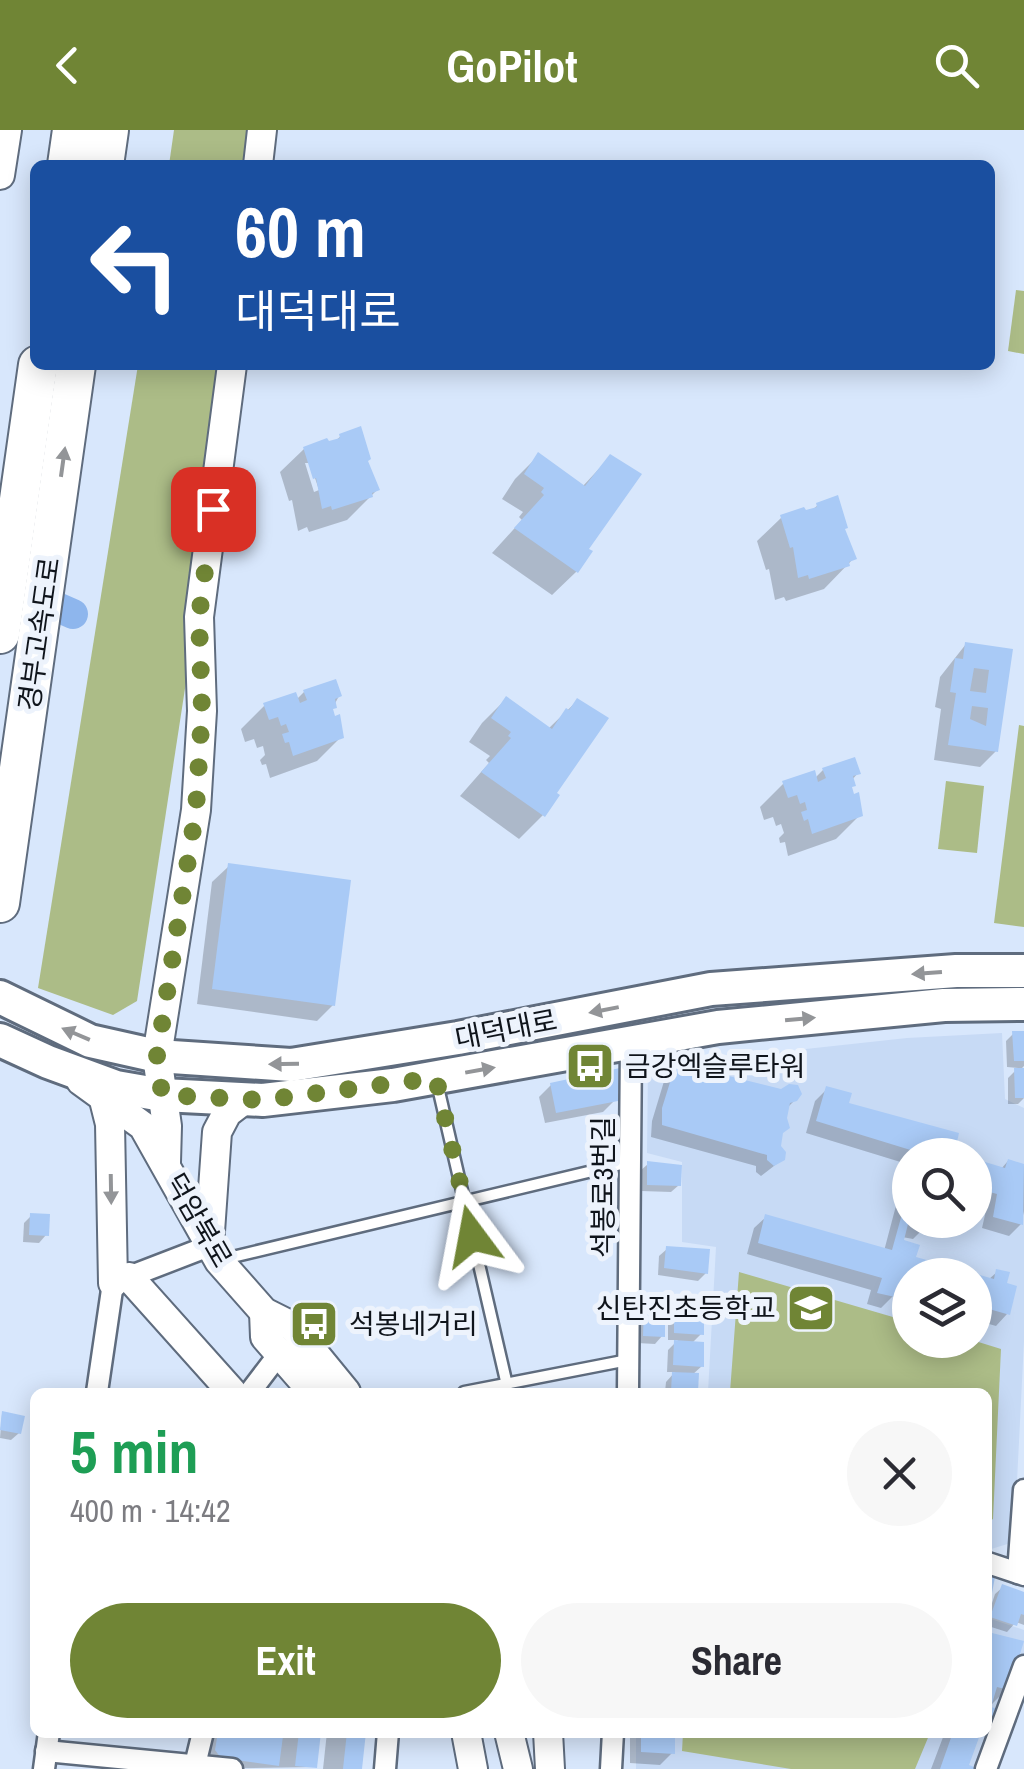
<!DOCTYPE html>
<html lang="en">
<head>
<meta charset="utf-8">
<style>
  body { margin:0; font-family:"Archivo Narrow","Noto Sans KR",sans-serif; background:#f7f7f7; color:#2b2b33; height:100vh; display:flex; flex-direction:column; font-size:38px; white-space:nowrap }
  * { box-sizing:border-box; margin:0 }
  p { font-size:32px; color:#7c7c81 }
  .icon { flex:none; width:55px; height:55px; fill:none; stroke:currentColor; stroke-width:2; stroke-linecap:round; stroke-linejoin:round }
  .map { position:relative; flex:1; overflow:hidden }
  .sheet { position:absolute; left:30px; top:1258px; width:962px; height:350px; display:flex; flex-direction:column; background:#fff; border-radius:15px; box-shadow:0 5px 25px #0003 }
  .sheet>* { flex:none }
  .hud { position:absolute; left:30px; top:30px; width:965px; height:210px; border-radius:15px; box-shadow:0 5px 25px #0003; background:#1a4fa0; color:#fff; overflow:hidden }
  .fabs { position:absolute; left:892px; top:1008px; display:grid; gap:20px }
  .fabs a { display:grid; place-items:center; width:100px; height:100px; border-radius:50%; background:#fff; box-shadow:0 5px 25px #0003; font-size:50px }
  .pin { position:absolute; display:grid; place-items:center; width:85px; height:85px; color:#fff; margin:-42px; border-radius:20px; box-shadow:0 5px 15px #0006 }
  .me { position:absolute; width:110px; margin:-55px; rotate:347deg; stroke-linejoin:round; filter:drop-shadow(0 0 8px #0008) }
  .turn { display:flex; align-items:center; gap:35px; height:210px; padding:0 40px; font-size:45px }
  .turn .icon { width:130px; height:130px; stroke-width:2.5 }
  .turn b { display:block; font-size:70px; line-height:85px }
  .round { display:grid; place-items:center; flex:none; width:105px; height:105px; border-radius:52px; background:#f7f7f7 }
  .head { display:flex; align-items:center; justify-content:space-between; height:170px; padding:0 40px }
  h1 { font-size:60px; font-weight:800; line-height:75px; color:#1e9e55 }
  .button { display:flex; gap:20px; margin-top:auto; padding:20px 40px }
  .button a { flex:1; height:115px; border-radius:60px; background:#708535; color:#fff; font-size:40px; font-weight:800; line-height:115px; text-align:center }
  .button a+a { background:#f7f7f7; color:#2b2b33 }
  header { display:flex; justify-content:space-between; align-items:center; height:130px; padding:0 40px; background:#708535; color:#fff; font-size:45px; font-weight:800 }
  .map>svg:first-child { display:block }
</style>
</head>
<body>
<header><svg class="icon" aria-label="back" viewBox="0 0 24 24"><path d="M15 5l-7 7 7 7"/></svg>GoPilot<svg class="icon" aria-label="search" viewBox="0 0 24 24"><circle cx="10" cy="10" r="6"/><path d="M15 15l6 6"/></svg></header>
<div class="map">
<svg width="1024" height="1639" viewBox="0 0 1024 1639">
  <rect width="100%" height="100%" fill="#d8e7fc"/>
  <g fill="#c7daf5" fill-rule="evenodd">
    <path d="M1002,903l3,66 19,9v233l-10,201 -26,8v-158h-280l8,-145 -34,-5v-80l-35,-9 1,-87 259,-28zM910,1025h65v65h-65zM910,1145h65v65h-65z"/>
    <polygon points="988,1488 1024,1500 1024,1525 986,1639 636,1639 636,1603 988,1602"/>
  </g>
  <g fill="#acbc87">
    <polygon points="174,0 257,0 253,35 169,35"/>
    <polygon points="1016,160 1024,161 1024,224 1008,221"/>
    <polygon points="138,235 227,235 188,539 137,871 113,885 38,858"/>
    <polygon points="1019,595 1024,596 1024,797 994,793"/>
    <polygon points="946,651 984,656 977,723 938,719"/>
    <polygon points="739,1142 910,1192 910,1210 972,1210 1001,1219 993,1389 988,1392 988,1262 730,1262"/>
    <polygon points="683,1603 683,1602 930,1603 915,1639 791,1639 682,1621"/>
  </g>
  <g fill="#0003" fill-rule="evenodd">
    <path d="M341,306l37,53 -31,31 -38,12 -2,-5 -9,4 -6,-31 -3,1 -9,-29 24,-23 30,-7zM305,333h5l9,27 -5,2z"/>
    <polygon points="539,325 582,357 610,327 586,419 589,422 576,442 552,465 492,423 522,390 519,387 523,382 502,369 515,349"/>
    <polygon points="818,375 843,400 854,428 824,459 786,471 784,467 775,470 769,439 766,440 757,411 781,388 811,381"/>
    <polygon points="966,514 1010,521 996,621 980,637 934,630 941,579 935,577 940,547"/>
    <polygon points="304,562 339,566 331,581 341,607 317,631 270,648 266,634 262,635 260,630 265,625 263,616 257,618 254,609 245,612 241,599 265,575 296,570"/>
    <polygon points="506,569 548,599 577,571 553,663 543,685 519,709 460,666 489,633 486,630 490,626 469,612 482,593"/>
    <polygon points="823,640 858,643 852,650 850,659 860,685 836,709 788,726 785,712 780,713 779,708 784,703 781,694 776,696 773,687 764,690 760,677 784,653 815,648"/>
    <polygon points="229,736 333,875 317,891 197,874 212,752"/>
    <polygon points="1013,904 1024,904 1024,936 1019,941 1024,941 1024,968 1018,974 1008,974 1008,948 1018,938 1007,937 1006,911"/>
    <polygon points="677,936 782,962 795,970 787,978 780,1005 778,1017 783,1029 761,1046 756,1042 756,1036 651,1007 652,991 665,948"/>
    <polygon points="551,955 615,970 603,982 545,993 539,967"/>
    <polygon points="827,959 846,974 951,1025 910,1025 910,1090 927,1090 925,1097 913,1109 902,1107 901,1112 913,1129 970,1145 910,1145 910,1171 893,1166 881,1178 867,1174 871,1160 747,1124 754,1098 766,1087 884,1121 907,1034 806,1003 815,971"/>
    <polygon points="1008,1031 1024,1036 1024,1081 1021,1094 1009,1106 982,1098 987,1076 975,1073 975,1032 1001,1039"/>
    <polygon points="648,1034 679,1055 671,1062 641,1061 640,1041"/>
    <polygon points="31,1086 46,1105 39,1113 23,1112 24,1093"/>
    <polygon points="667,1119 706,1143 698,1151 658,1145 659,1126"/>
    <polygon points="997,1142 1007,1184 996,1196 975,1190 975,1147 988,1150"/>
    <polygon points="645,1177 662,1206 655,1214 637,1213 638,1184"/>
    <polygon points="675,1188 701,1204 691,1214 702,1236 692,1245 696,1245 696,1262 665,1262 666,1252 675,1242 667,1242 668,1220 678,1210 668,1210 668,1195"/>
    <polygon points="2,1284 19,1303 11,1310 0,1308"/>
    <polygon points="1003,1457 1024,1465 1024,1495 1016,1492 1007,1502 988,1496 988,1485 995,1464"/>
    <polygon points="988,1505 1022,1513 1007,1559 988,1578"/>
    <polygon points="216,1602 278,1608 279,1602 319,1602 315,1637 193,1639 196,1623"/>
    <polygon points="327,1602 364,1602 360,1639 323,1639"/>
    <polygon points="630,1602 672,1602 672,1623 660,1635 630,1633"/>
    <polygon points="945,1602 986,1602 976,1609 966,1636 973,1639 931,1639"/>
  </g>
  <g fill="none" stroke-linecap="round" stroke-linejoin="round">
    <polyline stroke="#8eb6ed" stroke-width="30" points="25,463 73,484"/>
  </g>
  <g fill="#a9caf6" fill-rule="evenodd">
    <polygon points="361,296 371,329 368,331 380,360 372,363 373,367 332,380 331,376 322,379 316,348 313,349 303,317 327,308 329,311 340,308 339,304"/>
    <polygon points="538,322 585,356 610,324 642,344 589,419 593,421 578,443 514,398 544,365 541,362 544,358 524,344"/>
    <polygon points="838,365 848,398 845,399 857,429 849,432 850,436 809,449 808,445 798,448 793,417 790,418 780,385 804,377 806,380 817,377 816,373"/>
    <path d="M965,512l48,7 -15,103 -50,-7 8,-52 -6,-1 5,-34 8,1zM974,538l15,2 -3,23 -16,-2zM972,576l16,2 -2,18 -16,-7z"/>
    <polygon points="336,549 342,566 335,569 337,578 333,579 335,586 340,584 344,608 293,626 289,612 285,613 282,604 289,602 286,594 281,596 278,587 269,590 263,573 296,562 300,573 307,570 303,560"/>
    <polygon points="506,566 552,599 566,578 569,580 577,568 609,588 557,663 560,665 545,687 481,642 511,608 508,606 511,602 491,588"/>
    <polygon points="855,627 861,644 853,646 856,656 852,657 854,664 859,662 863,686 812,704 808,689 804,691 801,682 807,680 805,672 800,674 797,665 788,668 782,651 815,640 818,652 826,648 822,638"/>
    <polygon points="228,733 351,750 335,876 212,859"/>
    <polygon points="1012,901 1024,901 1024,931 1014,931"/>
    <polygon points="676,933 781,959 789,954 798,955 802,964 797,971 790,973 787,988 790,998 783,1003 781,1016 786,1022 785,1030 774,1036 767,1030 767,1025 662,995 662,978"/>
    <polygon points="620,938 618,971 556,983 550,953"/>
    <polygon points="1014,938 1024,938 1024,968 1015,968"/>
    <polygon points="826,956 852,963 849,973 959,1003 954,1025 917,1025 917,1022 816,991"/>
    <polygon points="975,1029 1005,1038 1008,1029 1024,1034 1023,1095 993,1087 997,1064 975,1058"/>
    <polygon points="647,1031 682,1035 681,1056 647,1055"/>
    <polygon points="910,1055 910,1090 930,1090 927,1099 908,1094 904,1110 920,1115 916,1127 994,1149 996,1139 1010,1142 1007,1153 1017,1156 1010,1185 975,1175 975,1144 910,1145 910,1157 899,1154 895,1167 877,1163 882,1148 758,1113 765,1084 892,1120"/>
    <polygon points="30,1083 50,1084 49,1106 29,1105"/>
    <polygon points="666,1116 710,1119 708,1144 664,1138"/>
    <polygon points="644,1174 665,1175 665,1207 643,1206"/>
    <polygon points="674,1185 704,1187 704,1205 674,1203"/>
    <polygon points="674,1210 704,1212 704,1237 673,1235"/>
    <polygon points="672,1242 699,1243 698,1262 671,1262"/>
    <polygon points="2,1281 25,1286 21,1304 0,1300"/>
    <polygon points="988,1445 995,1447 989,1479 988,1479"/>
    <polygon points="1002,1454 1024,1462 1024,1485 1021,1484 1017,1496 990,1487"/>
    <polygon points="988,1502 1024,1511 1009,1560 997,1557 991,1577 1001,1580 997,1595 988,1592"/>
    <polygon points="218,1602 283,1606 279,1636 221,1628 215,1620"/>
    <polygon points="299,1602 321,1602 317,1638 295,1636"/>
    <polygon points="347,1602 366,1602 362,1639 343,1639"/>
    <polygon points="641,1602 675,1602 675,1624 641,1622"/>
    <polygon points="953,1602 981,1602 969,1635 979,1639 940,1639"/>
  </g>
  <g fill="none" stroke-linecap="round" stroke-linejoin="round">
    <g stroke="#5f6c7e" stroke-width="15">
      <g id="lane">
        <polyline points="437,953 507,1255"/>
        <polyline points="224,1129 630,1032"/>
        <polyline points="464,1262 628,1230"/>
      </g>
    </g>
    <g stroke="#5f6c7e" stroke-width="25">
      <g id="street">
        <polyline points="97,1262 113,1153 209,1116"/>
        <polyline points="250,1262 279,1224"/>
        <polyline points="628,1262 631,913"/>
        <polyline points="988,1433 1024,1445"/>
        <polyline points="1018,1443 1024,1360"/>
        <polyline points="46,1621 232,1639"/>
        <polyline points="44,1639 49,1602"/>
        <polyline points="194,1639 203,1602"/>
        <polyline points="385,1639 388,1602"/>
        <polyline points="611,1639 613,1602"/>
        <polyline points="986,1639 1024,1536"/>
      </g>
    </g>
    <g stroke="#5f6c7e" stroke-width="32">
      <g id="secondary">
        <polyline points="258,35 262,0"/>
        <polyline points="0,45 7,0"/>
        <polyline points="81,951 143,996 219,1131 264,1182 292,1196 346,1262"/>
        <polyline points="103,966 110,994 113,1153"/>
        <polyline points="166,1032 167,996 157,926 196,680 202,581 199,487 232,235"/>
        <polyline points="209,1116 217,1002 227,983 244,970"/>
        <polyline points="129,1147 232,1262"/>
        <polyline points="264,1182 265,1207 313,1262"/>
        <polyline points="466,1602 473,1639"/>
        <polyline points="509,1602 518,1639"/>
        <polyline points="548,1602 550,1639"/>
      </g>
    </g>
    <g stroke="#5f6c7e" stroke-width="38">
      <g id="primary">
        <polyline points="0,867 90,911 157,926 291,935 458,908 711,859 956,841 1024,841"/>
        <polyline points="0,910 48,932 116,957 162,965 263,970 393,955 718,897 944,875 1024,874"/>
      </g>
    </g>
    <g stroke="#5f6c7e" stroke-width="42">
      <g id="highway">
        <polyline points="67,35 72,0"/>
        <polyline points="104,35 109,0"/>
        <polyline points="0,504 38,235"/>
        <polyline points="0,773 76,235"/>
      </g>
    </g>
    <use href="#lane" stroke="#fff" stroke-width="10"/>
    <use href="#street" stroke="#fff" stroke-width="20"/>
    <use href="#secondary" stroke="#fff" stroke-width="28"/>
    <use href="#primary" stroke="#fff" stroke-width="32"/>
    <use href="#highway" stroke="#fff" stroke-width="38"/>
  </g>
  <defs><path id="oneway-solid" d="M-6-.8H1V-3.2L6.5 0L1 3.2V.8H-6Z" transform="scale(2.5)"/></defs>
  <g fill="#939598">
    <use href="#oneway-solid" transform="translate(63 332) rotate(-82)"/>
    <use href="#oneway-solid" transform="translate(927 843) rotate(176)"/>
    <use href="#oneway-solid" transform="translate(604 880) rotate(169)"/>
    <use href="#oneway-solid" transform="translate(800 889) rotate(-5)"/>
    <use href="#oneway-solid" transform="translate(76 904) rotate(-157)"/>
    <use href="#oneway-solid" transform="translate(284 934) rotate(179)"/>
    <use href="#oneway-solid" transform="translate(480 940) rotate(-10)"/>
    <use href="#oneway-solid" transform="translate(111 1059) rotate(89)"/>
  </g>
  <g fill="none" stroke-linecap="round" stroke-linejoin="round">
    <polyline stroke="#708535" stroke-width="18" stroke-dasharray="0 32.4" points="213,379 199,487 202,581 196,680 157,926 162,965 263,970 436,948 472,1106"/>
  </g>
  <defs>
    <g id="bus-square" transform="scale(2.5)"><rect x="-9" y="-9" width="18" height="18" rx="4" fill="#708535" stroke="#edf3fc"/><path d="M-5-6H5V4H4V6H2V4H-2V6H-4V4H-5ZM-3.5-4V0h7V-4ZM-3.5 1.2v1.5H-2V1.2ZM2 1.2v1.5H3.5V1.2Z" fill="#fff"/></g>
    <g id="school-square" transform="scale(2.5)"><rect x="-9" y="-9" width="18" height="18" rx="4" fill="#708535" stroke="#edf3fc"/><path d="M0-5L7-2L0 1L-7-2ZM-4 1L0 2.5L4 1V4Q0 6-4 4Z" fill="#fff"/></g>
  </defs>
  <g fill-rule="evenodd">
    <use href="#bus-square" x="590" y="936"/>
    <use href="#school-square" x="811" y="1178"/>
    <use href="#bus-square" x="314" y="1194"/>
  </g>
  <g text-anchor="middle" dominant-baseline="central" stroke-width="10" stroke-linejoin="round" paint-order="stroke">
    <g font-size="28" fill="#0f141b" stroke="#edf3fc">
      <text transform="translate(39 504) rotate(-82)">경부고속도로</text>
      <text transform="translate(506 899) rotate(-11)">대덕대로</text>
      <text transform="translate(603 1057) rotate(-90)">석봉로3번길</text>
      <text transform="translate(199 1090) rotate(60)">덕암북로</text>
    </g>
    <g font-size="28" fill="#0f141b" stroke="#edf3fc" text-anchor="start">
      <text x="625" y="936">금강엑슬루타워</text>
      <text x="776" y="1178" text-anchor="end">신탄진초등학교</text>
      <text x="349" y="1194">석봉네거리</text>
    </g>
  </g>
</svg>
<div class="fabs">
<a><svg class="icon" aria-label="search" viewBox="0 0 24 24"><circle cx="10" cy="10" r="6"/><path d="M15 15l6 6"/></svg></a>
<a><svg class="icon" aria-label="layers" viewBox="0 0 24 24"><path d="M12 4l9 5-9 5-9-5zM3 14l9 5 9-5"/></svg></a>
</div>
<div class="pin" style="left:213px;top:379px;background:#d93025"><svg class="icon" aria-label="arrive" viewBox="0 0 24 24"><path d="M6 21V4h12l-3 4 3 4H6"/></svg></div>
<svg class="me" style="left:472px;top:1106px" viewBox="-20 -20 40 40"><path d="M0-17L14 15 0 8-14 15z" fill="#708535" stroke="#fff" stroke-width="4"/></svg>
<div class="hud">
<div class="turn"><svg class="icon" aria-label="left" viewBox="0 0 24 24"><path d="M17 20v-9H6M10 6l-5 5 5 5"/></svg><div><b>60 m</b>대덕대로</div></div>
</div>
<section class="sheet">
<div class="head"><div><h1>5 min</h1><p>400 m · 14:42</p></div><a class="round"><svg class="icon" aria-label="close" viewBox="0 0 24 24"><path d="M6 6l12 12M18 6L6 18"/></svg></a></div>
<div class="button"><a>Exit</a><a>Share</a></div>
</section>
</div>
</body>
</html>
